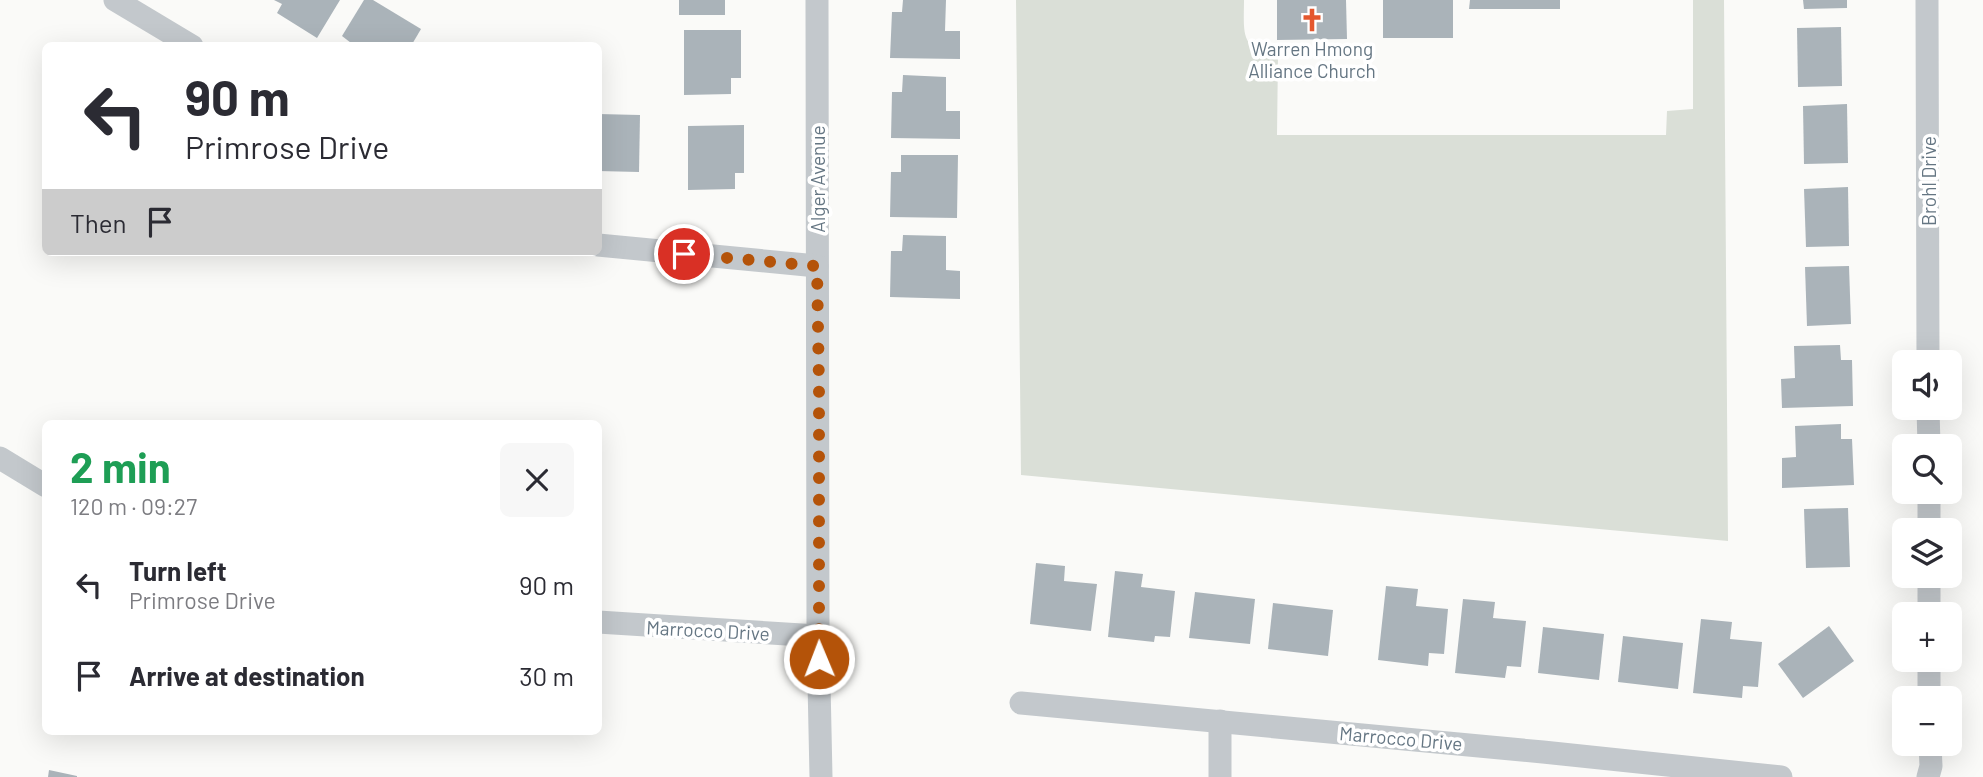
<!DOCTYPE html>
<html lang="en">
<head>
<meta charset="utf-8">
<style>
  body { margin:0; font-family:Barlow,sans-serif; background:#f7f7f7; color:#2b2b33; height:100vh; display:flex; flex-direction:column; font-size:26px; white-space:nowrap }
  * { box-sizing:border-box; margin:0 }
  p { font-size:23px; color:#7c7c81 }
  .icon { flex:none; width:38px; height:38px; fill:none; stroke:currentColor; stroke-width:2; stroke-linecap:round; stroke-linejoin:round }
  .map { position:relative; flex:1; overflow:hidden }
  .drawer { position:absolute; left:42px; top:420px; width:560px; height:315px; display:flex; flex-direction:column; background:#fff; border-radius:10px; box-shadow:0 7px 28px #0002 }
  .drawer>* { flex:none }
  .hud { position:absolute; left:42px; top:42px; width:560px; height:214px; border-radius:10px; box-shadow:0 7px 28px #0002; background:#fff; color:#2b2b33; overflow:hidden }
  .controls { position:absolute; left:1892px; top:350px; display:grid; gap:14px }
  .controls a { display:grid; place-items:center; width:70px; height:70px; border-radius:10px; background:#fff; box-shadow:0 7px 28px #0002; font-size:35px }
  .pin { position:absolute; display:grid; place-items:center; width:60px; height:60px; color:#fff; margin:-30px; border:4px solid #fff; border-radius:50%; box-shadow:0 2px 7px #0007 }
  .me { position:absolute; width:77px; margin:-38px; rotate:359deg; stroke-linejoin:round; filter:drop-shadow(0 0 5px #0008) }
  .turn { display:flex; align-items:center; gap:24px; height:147px; padding:0 28px; font-size:32px }
  .turn .icon { width:91px; height:91px; stroke-width:2.5 }
  .turn b { display:block; font-size:49px; line-height:60px }
  .then { display:flex; align-items:center; height:66px; padding:0 28px; background:#0003; gap:14px; font-size:26px }
  .round { display:grid; place-items:center; flex:none; width:74px; height:74px; border-radius:10px; background:#f7f7f7 }
  .head { display:flex; align-items:center; justify-content:space-between; height:119px; padding:0 28px }
  h1 { font-size:42px; font-weight:700; line-height:52px; color:#1e9e55 }
  ul { padding:0; list-style:none }
  li { display:flex; align-items:center; gap:21px; height:91px; padding:0 28px }
  li div { flex:1 }
  li b { display:block; font-size:26px }
  li em { font-style:normal }
  .map>svg:first-child { display:block }
</style>
</head>
<body>
<div class="map">
<svg width="1983" height="777" viewBox="0 0 1983 777">
  <rect width="100%" height="100%" fill="#fafaf8"/>
  <path fill="#dadfd7" d="M1016,0h228c0,32 -5,51 34,55l-1,80h389l1,-24 26,-2v-109h31l4,541 -707,-66z"/>
  <g fill="#aab3b9">
    <polygon points="274,0 340,0 317,38 277,13 282,4"/>
    <polygon points="364,0 373,0 421,29 411,46 355,46 342,36"/>
    <rect x="679" y="0" width="46" height="15"/>
    <polygon points="903,0 946,0 945,31 960,31 960,59 890,58 892,12 902,12"/>
    <polygon points="1277,0 1346,0 1347,39 1277,40"/>
    <rect x="1383" y="0" width="70" height="38"/>
    <polygon points="1470,0 1560,0 1560,9 1469,9"/>
    <polygon points="1803,0 1847,0 1847,8 1804,9"/>
    <polygon points="1841,27 1842,86 1798,87 1797,28"/>
    <polygon points="684,30 741,30 741,78 731,78 731,94 684,95"/>
    <polygon points="903,75 946,77 946,111 960,111 960,139 891,138 892,92 902,92"/>
    <polygon points="1847,104 1848,163 1804,164 1803,106"/>
    <polygon points="598,114 640,115 639,172 598,171"/>
    <polygon points="744,125 744,173 735,173 735,189 688,190 688,126"/>
    <polygon points="901,155 958,155 957,218 890,217 891,172 901,172"/>
    <polygon points="1848,187 1849,246 1806,247 1804,189"/>
    <polygon points="903,235 946,236 946,270 960,271 960,299 890,297 891,251 902,251"/>
    <polygon points="1849,266 1851,324 1807,326 1805,267"/>
    <polygon points="1840,345 1841,360 1852,360 1853,406 1782,408 1781,379 1795,378 1794,346"/>
    <polygon points="1841,424 1841,439 1852,439 1854,485 1782,488 1782,458 1796,457 1795,426"/>
    <polygon points="1848,508 1850,567 1806,568 1804,509"/>
    <polygon points="1036,563 1065,566 1064,581 1097,584 1091,631 1030,624"/>
    <polygon points="1115,571 1143,574 1141,587 1175,591 1170,637 1155,636 1154,642 1108,637"/>
    <polygon points="1386,586 1418,589 1416,606 1448,609 1444,654 1429,653 1428,666 1378,660"/>
    <polygon points="1195,592 1255,599 1250,644 1189,638"/>
    <polygon points="1463,599 1495,602 1493,618 1526,621 1521,667 1507,666 1505,678 1455,673"/>
    <polygon points="1273,603 1333,610 1328,656 1268,649"/>
    <polygon points="1701,619 1732,622 1730,639 1762,642 1758,687 1743,686 1742,698 1693,693"/>
    <polygon points="1829,626 1854,661 1803,698 1778,664"/>
    <polygon points="1543,627 1604,634 1599,680 1538,673"/>
    <polygon points="1623,636 1683,643 1678,689 1618,682"/>
    <polygon points="49,770 77,776 77,777 48,777"/>
  </g>
  <g fill="none" stroke-linecap="round" stroke-linejoin="round">
    <g stroke="#c3c8cc" stroke-width="23">
      <polyline points="115,0 192,46"/>
      <polyline points="817,0 818,636 821,777"/>
      <polyline points="1927,0 1928,362"/>
      <polyline points="598,245 817,266"/>
      <polyline points="1928,408 1929,446"/>
      <polyline points="0,458 46,486"/>
      <polyline points="1929,492 1929,530"/>
      <polyline points="1929,576 1929,614"/>
      <polyline points="598,622 818,636"/>
      <polyline points="1929,660 1929,698"/>
      <polyline points="1021,703 1543,752 1781,777"/>
      <polyline points="1220,721 1220,777"/>
      <polyline points="1928,777 1931,766 1930,744"/>
    </g>
  </g>
  <g fill="none" stroke-linecap="round" stroke-linejoin="round">
    <polyline stroke="#b45309" stroke-width="12" stroke-dasharray="0 21.6" points="684,254 817,266 819,387 819,659"/>
  </g>
  <defs>
    <g id="church-bare" transform="scale(1.89)"><path d="M-1.2-6h2.4v3.5h3.3v2.4h-3.3V6h-2.4V-.1h-3.3v-2.4h3.3Z" fill="#e4572e" stroke="#fff" stroke-width="2.5" paint-order="stroke"/></g>
  </defs>
  <g fill-rule="evenodd">
    <use href="#church-bare" x="1312" y="20"/>
  </g>
  <g text-anchor="middle" dominant-baseline="central" stroke-width="7" stroke-linejoin="round" paint-order="stroke">
    <g font-size="19" fill="#657683" stroke="#fff">
      <text x="1312" y="48">Warren Hmong<tspan x="1312" dy="22">Alliance Church</tspan></text>
    </g>
    <g font-size="19" fill="#657683" stroke="#fff">
      <text transform="translate(817 179) rotate(-90)">Alger Avenue</text>
      <text transform="translate(1928 181) rotate(-90)">Brohl Drive</text>
      <text transform="translate(708 630) rotate(3)">Marrocco Drive</text>
      <text transform="translate(1401 738) rotate(5)">Marrocco Drive</text>
    </g>
  </g>
</svg>
<div class="controls">
<a><svg class="icon" aria-label="sound" viewBox="0 0 24 24"><path d="M4 9h4l5-4v14l-5-4H4zM17 9q2 3 0 6"/></svg></a>
<a><svg class="icon" aria-label="search" viewBox="0 0 24 24"><circle cx="10" cy="10" r="6"/><path d="M15 15l6 6"/></svg></a>
<a><svg class="icon" aria-label="layers" viewBox="0 0 24 24"><path d="M12 4l9 5-9 5-9-5zM3 14l9 5 9-5"/></svg></a>
<a>+</a>
<a>−</a>
</div>
<div class="pin" style="left:684px;top:254px;background:#d93025"><svg class="icon" aria-label="arrive" viewBox="0 0 24 24"><path d="M6 21V4h12l-3 4 3 4H6"/></svg></div>
<svg class="me" style="left:819px;top:659px" viewBox="-20 -20 40 40"><circle r="17" fill="#b45309" stroke="#fff" stroke-width="3"/><path d="M0-11L8 9 0 5-8 9z" fill="#fff"/></svg>
<div class="hud">
<div class="turn"><svg class="icon" aria-label="left" viewBox="0 0 24 24"><path d="M17 20v-9H6M10 6l-5 5 5 5"/></svg><div><b>90 m</b>Primrose Drive</div></div>
<div class="then">Then<svg class="icon" aria-label="arrive" viewBox="0 0 24 24"><path d="M6 21V4h12l-3 4 3 4H6"/></svg></div>
</div>
<section class="drawer">
<div class="head"><div><h1>2 min</h1><p>120 m · 09:27</p></div><a class="round"><svg class="icon" aria-label="close" viewBox="0 0 24 24"><path d="M6 6l12 12M18 6L6 18"/></svg></a></div>
<ul>
<li><svg class="icon" aria-label="left" viewBox="0 0 24 24"><path d="M17 20v-9H6M10 6l-5 5 5 5"/></svg><div><b>Turn left</b><p>Primrose Drive</p></div><em>90 m</em></li>
<li><svg class="icon" aria-label="arrive" viewBox="0 0 24 24"><path d="M6 21V4h12l-3 4 3 4H6"/></svg><div><b>Arrive at destination</b></div><em>30 m</em></li>
</ul>
</section>
</div>
</body>
</html>
